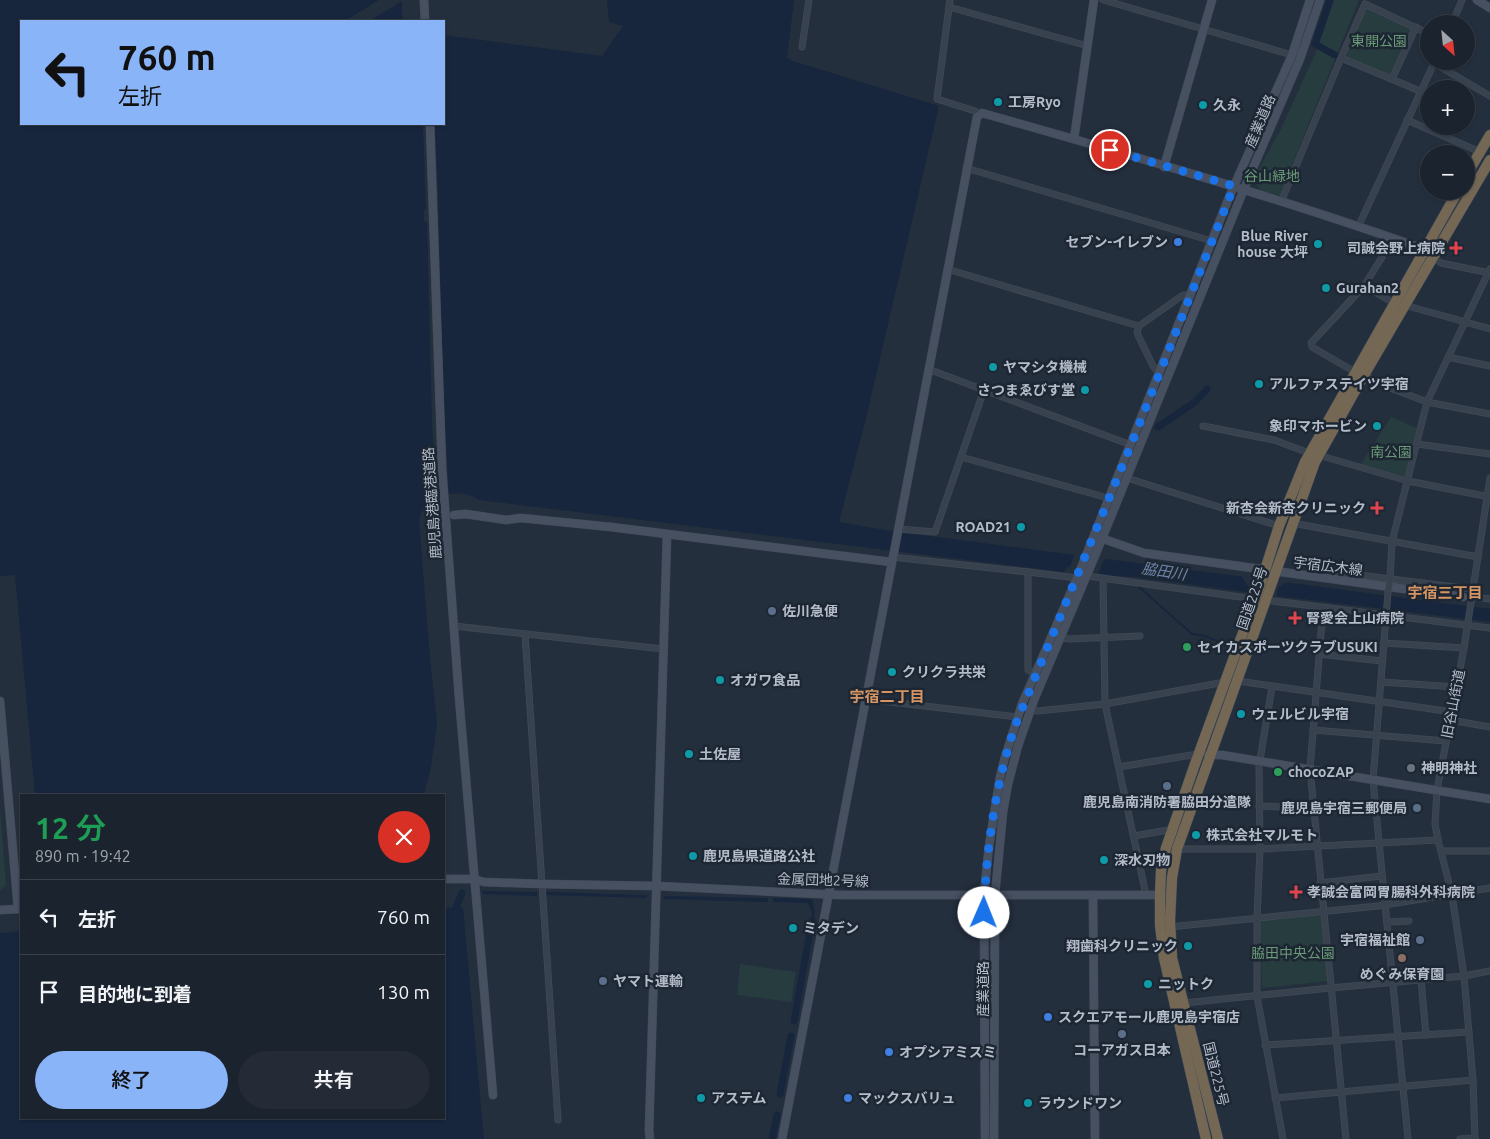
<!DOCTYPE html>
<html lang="ja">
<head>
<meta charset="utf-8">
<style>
  body { margin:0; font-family:Ubuntu,"Noto Sans JP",sans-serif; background:#242b36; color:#f1f3f6; height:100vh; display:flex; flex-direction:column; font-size:19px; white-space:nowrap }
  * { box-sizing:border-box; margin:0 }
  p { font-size:16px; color:#a0a4aa }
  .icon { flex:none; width:28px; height:28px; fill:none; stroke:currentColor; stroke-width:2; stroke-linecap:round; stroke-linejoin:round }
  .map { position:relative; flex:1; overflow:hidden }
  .details { position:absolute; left:20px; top:794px; width:425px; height:325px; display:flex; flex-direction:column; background:#1b232e; border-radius:0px; box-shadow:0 1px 4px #0004,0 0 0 1px #39404a }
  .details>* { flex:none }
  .guide { position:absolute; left:20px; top:20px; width:425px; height:105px; border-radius:0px; box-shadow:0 1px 4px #0004,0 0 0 1px #39404a; background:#8ab4f8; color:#111; overflow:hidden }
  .needle { width:32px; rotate:153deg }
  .tools { position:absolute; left:1420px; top:15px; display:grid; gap:10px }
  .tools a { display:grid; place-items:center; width:55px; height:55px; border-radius:50%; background:#1b232e; box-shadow:0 1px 4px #0004,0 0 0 1px #39404a; font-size:25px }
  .pin { position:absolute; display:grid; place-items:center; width:42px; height:42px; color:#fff; margin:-21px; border:2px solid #fff; border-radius:50%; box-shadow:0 1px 5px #0007 }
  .me { position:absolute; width:55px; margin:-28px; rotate:1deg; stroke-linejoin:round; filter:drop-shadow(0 0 4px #0008) }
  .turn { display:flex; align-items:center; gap:18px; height:105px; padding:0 15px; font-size:22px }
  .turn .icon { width:65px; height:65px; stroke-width:2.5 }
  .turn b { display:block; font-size:35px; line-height:42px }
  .round { display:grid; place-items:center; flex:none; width:52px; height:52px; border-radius:26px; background:#242b36 }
  .summary { display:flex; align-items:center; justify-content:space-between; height:85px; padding:0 15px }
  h1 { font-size:30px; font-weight:600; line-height:38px; color:#1e9e55 }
  .action { display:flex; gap:10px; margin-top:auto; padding:10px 15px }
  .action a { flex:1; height:58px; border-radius:30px; background:#8ab4f8; color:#111; font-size:20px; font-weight:600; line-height:58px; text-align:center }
  .action a+a { background:#242b36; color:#f1f3f6 }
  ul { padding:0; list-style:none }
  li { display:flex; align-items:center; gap:15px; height:75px; padding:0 15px; border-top:1px solid #39404a }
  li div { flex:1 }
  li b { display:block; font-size:19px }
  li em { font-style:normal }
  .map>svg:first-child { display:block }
</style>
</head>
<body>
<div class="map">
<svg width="1490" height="1139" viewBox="0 0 1490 1139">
  <rect width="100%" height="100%" fill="#242f3e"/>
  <g fill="#263c3f">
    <polygon points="1334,0 1359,0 1280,195 1261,191 1253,179 1280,131 1316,52"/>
    <polygon points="1367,8 1412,29 1390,75 1346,57"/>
    <polygon points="1391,417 1417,428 1405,476 1361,464"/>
    <polygon points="0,808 6,886 0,890"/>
    <polygon points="1318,915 1321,917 1328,981 1262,988 1260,923 1262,921"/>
    <polygon points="740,964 796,972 791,1002 737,995"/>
  </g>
  <g fill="#17263c">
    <path d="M0,0h379l-34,21h-324v103h423v-89l158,21 21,-30 -14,-4 -2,-22h187l-7,58 6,3 146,45 -72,308 -28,108 52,9 599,78v13l-244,-30 -111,-15 -34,-2 -2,-2 -32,-6 -3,5 -585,-72c-15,-11 -41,-8 -53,5 -4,4 -5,10 -7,15l10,126 8,78 -6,43 -7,28h-389l-20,-220 -15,1z"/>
    <polygon points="402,1 402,15 405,21 369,21"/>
    <polygon points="483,891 537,892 537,896 482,894"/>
    <polygon points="546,892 647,895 647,898 546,895"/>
    <polygon points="664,896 768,898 768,902 663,899"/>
    <polygon points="773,898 812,899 815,912 812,929 809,929 812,913 808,903 773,902"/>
    <polygon points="463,907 484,1139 0,1139 0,933 21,931 21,1118 444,1118 444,908"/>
  </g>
  <g fill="#242f3e">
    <polygon points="423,124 435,124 438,195 443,381 449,498 437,500 432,422 427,223 424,221 424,211 426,209"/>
    <polygon points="1075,554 1105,558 1098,573 1069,569"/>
    <polygon points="1241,575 1287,582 1278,588 1276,598 1247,593 1248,586"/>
  </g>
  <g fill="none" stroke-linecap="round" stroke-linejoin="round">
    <polyline stroke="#17263c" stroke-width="2" points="1137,585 1192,634 1205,636 1228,645"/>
    <g stroke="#17263c" stroke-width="7">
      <polyline points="1330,0 1315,44 1335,55"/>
      <polyline points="1158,427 1195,402 1207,389"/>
      <polyline points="456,907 462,893"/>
      <polyline points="794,1021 812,921"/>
      <polyline points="780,1094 791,1036"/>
      <polyline points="772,1139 777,1115"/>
    </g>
    <g stroke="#414a57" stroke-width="7">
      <g id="street">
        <polyline points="950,0 937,99 975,111 979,114"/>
        <polyline points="1103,0 1292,55"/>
        <polyline points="949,7 1088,46"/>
        <polyline points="1452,24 1462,0"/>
        <polyline points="802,47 809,0"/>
        <polyline points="1341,58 1365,4 1429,34"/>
        <polyline points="1434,63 1490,96"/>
        <polyline points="1392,79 1416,27"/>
        <polyline points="1407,120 1480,152"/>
        <polyline points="966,168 1212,241"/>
        <polyline points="1281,202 1341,58 1420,91"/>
        <polyline points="1359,225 1435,61"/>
        <polyline points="1424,251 1441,263 1490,273"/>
        <polyline points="947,269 1139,326"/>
        <polyline points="1364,286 1394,303"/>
        <polyline points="1404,305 1490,329"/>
        <polyline points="1448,357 1490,366"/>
        <polyline points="928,369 1131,445"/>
        <polyline points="1355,372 1312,347 1311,343 1364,286 1394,238"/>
        <polyline points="1159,374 1153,366 1137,333 1139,326 1183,295 1190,296"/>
        <polyline points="1364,375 1380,384 1427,402 1490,414"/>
        <polyline points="1203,426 1274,440 1309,453"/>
        <polyline points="1417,444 1490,454"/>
        <polyline points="1318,455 1408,481 1490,497"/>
        <polyline points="961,457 1108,498"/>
        <polyline points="1127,478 1279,526"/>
        <polyline points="1292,523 1478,557"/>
        <polyline points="898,529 935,532 984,390"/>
        <polyline points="892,557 1028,572 1028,670 1035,673"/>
        <polyline points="1028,572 1077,578"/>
        <polyline points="1087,576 1255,599"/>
        <polyline points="1312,576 1318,572 1334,572 1472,589"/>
        <polyline points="1103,578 1105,704 1146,895"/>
        <polyline points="1390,579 1392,542 1427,402 1490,269"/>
        <polyline points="1388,592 1373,780 1408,1139"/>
        <polyline points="1472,597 1490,599"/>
        <polyline points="1265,600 1490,628"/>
        <polyline points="1323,608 1310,769 1346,1139"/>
        <polyline points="454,626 663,649"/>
        <polyline points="525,634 558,1120"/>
        <polyline points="1061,638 1069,639 1140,636"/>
        <polyline points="1384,643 1464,648"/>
        <polyline points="1319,654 1382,661"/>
        <polyline points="1238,681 1452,712"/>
        <polyline points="1381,682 1457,687"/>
        <polyline points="1272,687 1259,766 1260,849 1257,918 1257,996 1283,1139"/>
        <polyline points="865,699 1018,717"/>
        <polyline points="1030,710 1038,711 1105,704 1225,682"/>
        <polyline points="1450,720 1490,727"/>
        <polyline points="1313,730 1446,741"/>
        <polyline points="1119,767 1198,754"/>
        <polyline points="1259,806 1376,811"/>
        <polyline points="1134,836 1174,829"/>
        <polyline points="1177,849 1260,849 1438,840"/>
        <polyline points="1441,851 1490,851"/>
        <polyline points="1320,883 1382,876"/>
        <polyline points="1387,922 1409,921"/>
        <polyline points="1169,927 1378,906 1490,888"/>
        <polyline points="1421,980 1426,1035"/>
        <polyline points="1184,1003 1330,988 1464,976 1490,971"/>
        <polyline points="1265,1045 1469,1032"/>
        <polyline points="1275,1098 1473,1080"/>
        <polyline points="1460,1139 1475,1138"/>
        <polyline points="1475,1139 1473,1080 1464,976 1452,895 1438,840 1435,824 1437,790 1464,648 1490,478"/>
      </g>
    </g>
    <g stroke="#414a57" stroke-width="9">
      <g id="secondary">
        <polyline points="424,0 425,21"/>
        <polyline points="1477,0 1490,8"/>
        <polyline points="430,124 442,468 459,697 493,1095"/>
        <polyline points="1074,139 1094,0"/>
        <polyline points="1164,167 1212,0"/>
        <polyline points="454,515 466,514 506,520 521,518 611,527 891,562"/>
        <polyline points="1098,537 1144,553 1463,597"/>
        <polyline points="0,701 18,909 21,908"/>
        <polyline points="1208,755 1222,755 1490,799"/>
        <polyline points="444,879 474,879 484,882 541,884 657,886 840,895 1171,895"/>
        <polyline points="1093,895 1095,1139"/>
        <polyline points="0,910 18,909"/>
        <polyline points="650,1139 649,1131 667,535"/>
        <path d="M782,1139l195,-1022 5,-4c145,41 291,83 433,133l9,5"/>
        <polyline points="985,1139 984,894 989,846 1000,777 1005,757 1022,704 1077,578 1230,195 1292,55 1310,0"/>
        <polyline points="994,1139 995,895 1003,812 1008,784 1018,746 1034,700 1097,551 1244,189 1300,59 1320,0"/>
      </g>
    </g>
    <g stroke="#434c59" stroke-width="11">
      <g id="highway">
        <polyline points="1466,176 1490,135"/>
        <polyline points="1206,1139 1164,958 1160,925 1160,895 1161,871 1166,848 1195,764 1259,589 1279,526 1305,462 1458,191"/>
        <polyline points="1218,1139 1172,958 1170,920 1172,878 1177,849 1315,462 1364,375 1490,160"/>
      </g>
    </g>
    <use href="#street" stroke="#38414e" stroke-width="5.5"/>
    <use href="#secondary" stroke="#465061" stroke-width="8"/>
    <use href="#highway" stroke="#746855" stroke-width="10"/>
    <g stroke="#414a57" stroke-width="7" stroke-linecap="butt">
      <polyline id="street-bridge" points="1388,592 1390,579"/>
    </g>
    <use href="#street-bridge" stroke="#38414e" stroke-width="5.5"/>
  </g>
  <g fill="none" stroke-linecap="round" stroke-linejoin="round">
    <path stroke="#1a73e8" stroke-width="9" stroke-dasharray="0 16.2" d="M984,913c2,-63 11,-127 31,-187l116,-281 103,-259 -124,-36"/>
  </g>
  <g fill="#0f9aa8" stroke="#1d2633" stroke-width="2">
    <circle cx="998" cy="102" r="5"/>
    <circle cx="1203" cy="105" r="5"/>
    <circle cx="1318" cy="244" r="5"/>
    <circle cx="1326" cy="288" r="5"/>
    <circle cx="993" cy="367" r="5"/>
    <circle cx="1259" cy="384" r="5"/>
    <circle cx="1085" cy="390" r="5"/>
    <circle cx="1377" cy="426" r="5"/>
    <circle cx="1021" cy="527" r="5"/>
    <circle cx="892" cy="672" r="5"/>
    <circle cx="720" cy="680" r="5"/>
    <circle cx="1241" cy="714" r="5"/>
    <circle cx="689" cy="754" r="5"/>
    <circle cx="1196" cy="835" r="5"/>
    <circle cx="693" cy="856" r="5"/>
    <circle cx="1104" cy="860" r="5"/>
    <circle cx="793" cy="928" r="5"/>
    <circle cx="1188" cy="946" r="5"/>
    <circle cx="1148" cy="984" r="5"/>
    <circle cx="701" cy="1098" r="5"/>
    <circle cx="1028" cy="1103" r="5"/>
  </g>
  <g fill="#3f7fe0" stroke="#1d2633" stroke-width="2">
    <circle cx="1178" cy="242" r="5"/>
    <circle cx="1048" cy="1017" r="5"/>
    <circle cx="889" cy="1052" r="5"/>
    <circle cx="848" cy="1098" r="5"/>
  </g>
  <g fill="#e0444e" stroke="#1d2633" stroke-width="2">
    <path d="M1453.5 240.5h5v5h5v5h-5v5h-5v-5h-5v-5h5z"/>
    <path d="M1374.5 500.5h5v5h5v5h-5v5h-5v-5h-5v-5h5z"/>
    <path d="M1292.5 610.5h5v5h5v5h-5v5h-5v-5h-5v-5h5z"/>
    <path d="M1293.5 884.5h5v5h5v5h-5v5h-5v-5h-5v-5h5z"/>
  </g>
  <g fill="#5c6f8a" stroke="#1d2633" stroke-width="2">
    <circle cx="772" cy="611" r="5"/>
    <circle cx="1167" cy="786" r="5"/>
    <circle cx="1417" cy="808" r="5"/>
    <circle cx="1420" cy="940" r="5"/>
    <circle cx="603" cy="981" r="5"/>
    <circle cx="1122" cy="1034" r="5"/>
  </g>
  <g fill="#2e9e5b" stroke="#1d2633" stroke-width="2">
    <circle cx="1187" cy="647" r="5"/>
    <circle cx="1278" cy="772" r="5"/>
  </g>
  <circle fill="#6b7280" stroke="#1d2633" stroke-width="2" cx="1411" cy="768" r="5"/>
  <circle fill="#8d6e63" stroke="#1d2633" stroke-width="2" cx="1402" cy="958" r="5"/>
  <g text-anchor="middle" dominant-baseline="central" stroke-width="5" stroke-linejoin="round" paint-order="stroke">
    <g font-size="14" fill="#6b9a76" stroke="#1d2633">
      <text x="1379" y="41">東開公園</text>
      <text x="1272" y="176">谷山緑地</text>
      <text x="1391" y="452">南公園</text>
      <text x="1293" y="953">脇田中央公園</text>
    </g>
    <g font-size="14" font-weight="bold" fill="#b4bcc9" stroke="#1d2633" text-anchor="start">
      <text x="1008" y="102">工房Ryo</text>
      <text x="1213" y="105">久永</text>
      <text x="1308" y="236" text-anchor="end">Blue River<tspan x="1308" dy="16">house 大坪</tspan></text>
      <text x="1168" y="242" text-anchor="end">セブン-イレブン</text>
      <text x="1445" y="248" text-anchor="end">司誠会野上病院</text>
      <text x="1336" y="288">Gurahan2</text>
      <text x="1003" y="367">ヤマシタ機械</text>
      <text x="1269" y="384">アルファステイツ宇宿</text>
      <text x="1075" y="390" text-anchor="end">さつまゑびす堂</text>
      <text x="1367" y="426" text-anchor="end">象印マホービン</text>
      <text x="1366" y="508" text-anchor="end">新杏会新杏クリニック</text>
      <text x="1011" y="527" text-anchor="end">ROAD21</text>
      <text x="782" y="611">佐川急便</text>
      <text x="1306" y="618">腎愛会上山病院</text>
      <text x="1197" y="647">セイカスポーツクラブUSUKI</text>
      <text x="902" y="672">クリクラ共栄</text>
      <text x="730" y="680">オガワ食品</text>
      <text x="1251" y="714">ウェルビル宇宿</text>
      <text x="699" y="754">土佐屋</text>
      <text x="1421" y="768">神明神社</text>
      <text x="1288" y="772">chocoZAP</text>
      <text x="1167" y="802" text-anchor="middle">鹿児島南消防署脇田分遣隊</text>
      <text x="1407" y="808" text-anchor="end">鹿児島宇宿三郵便局</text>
      <text x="1206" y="835">株式会社マルモト</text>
      <text x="703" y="856">鹿児島県道路公社</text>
      <text x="1114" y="860">深水刃物</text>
      <text x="1307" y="892">孝誠会富岡胃腸科外科病院</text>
      <text x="803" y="928">ミタデン</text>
      <text x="1410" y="940" text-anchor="end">宇宿福祉館</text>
      <text x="1178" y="946" text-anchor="end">翔歯科クリニック</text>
      <text x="1402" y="974" text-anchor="middle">めぐみ保育園</text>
      <text x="613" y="981">ヤマト運輸</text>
      <text x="1158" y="984">ニットク</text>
      <text x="1058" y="1017">スクエアモール鹿児島宇宿店</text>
      <text x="1122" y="1050" text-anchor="middle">コーアガス日本</text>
      <text x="899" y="1052">オプシアミスミ</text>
      <text x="711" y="1098">アステム</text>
      <text x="858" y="1098">マックスバリュ</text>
      <text x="1038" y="1103">ラウンドワン</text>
    </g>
    <g font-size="14" fill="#b4bcc9" stroke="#1d2633">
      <text transform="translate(1260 121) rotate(-67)">産業道路</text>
      <text transform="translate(432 503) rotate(-94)">鹿児島港臨港道路</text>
      <text transform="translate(1328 566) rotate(7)">宇宿広木線</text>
      <text transform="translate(1252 598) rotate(-71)">国道225号</text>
      <text transform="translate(1453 704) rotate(-79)">旧谷山街道</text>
      <text transform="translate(823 880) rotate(2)">金属団地2号線</text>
      <text transform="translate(983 989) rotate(-90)">産業道路</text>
      <text transform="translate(1216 1074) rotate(76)">国道225号</text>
    </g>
    <g font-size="15" font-style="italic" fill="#6d86a8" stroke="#1d2633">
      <text transform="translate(1164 571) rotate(9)">脇田川</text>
    </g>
    <g font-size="15" font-weight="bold" fill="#d59563" stroke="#1d2633">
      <text x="1445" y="592">宇宿三丁目</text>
      <text x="887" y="696">宇宿二丁目</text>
    </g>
  </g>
</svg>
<div class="tools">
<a><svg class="needle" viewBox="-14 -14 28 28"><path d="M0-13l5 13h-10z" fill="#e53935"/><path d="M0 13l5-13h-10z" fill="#a0a4aa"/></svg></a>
<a>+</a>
<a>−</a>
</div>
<div class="pin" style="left:1110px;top:150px;background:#d93025"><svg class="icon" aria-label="arrive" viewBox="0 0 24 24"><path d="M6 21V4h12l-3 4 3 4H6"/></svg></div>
<svg class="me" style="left:984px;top:913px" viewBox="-20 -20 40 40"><circle r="19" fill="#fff"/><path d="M0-13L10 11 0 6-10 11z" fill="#1a73e8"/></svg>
<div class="guide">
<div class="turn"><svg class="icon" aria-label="left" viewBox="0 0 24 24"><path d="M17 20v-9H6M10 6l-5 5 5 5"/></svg><div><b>760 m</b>左折</div></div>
</div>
<section class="details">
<div class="summary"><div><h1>12 分</h1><p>890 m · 19:42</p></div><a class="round" style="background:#d93025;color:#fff"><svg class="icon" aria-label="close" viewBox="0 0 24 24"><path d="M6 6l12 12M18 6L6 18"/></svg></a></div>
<ul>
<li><svg class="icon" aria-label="left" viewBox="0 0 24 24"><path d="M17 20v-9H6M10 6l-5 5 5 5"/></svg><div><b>左折</b></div><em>760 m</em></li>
<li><svg class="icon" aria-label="arrive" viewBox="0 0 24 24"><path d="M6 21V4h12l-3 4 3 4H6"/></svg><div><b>目的地に到着</b></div><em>130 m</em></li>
</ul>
<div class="action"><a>終了</a><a>共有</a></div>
</section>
</div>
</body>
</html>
